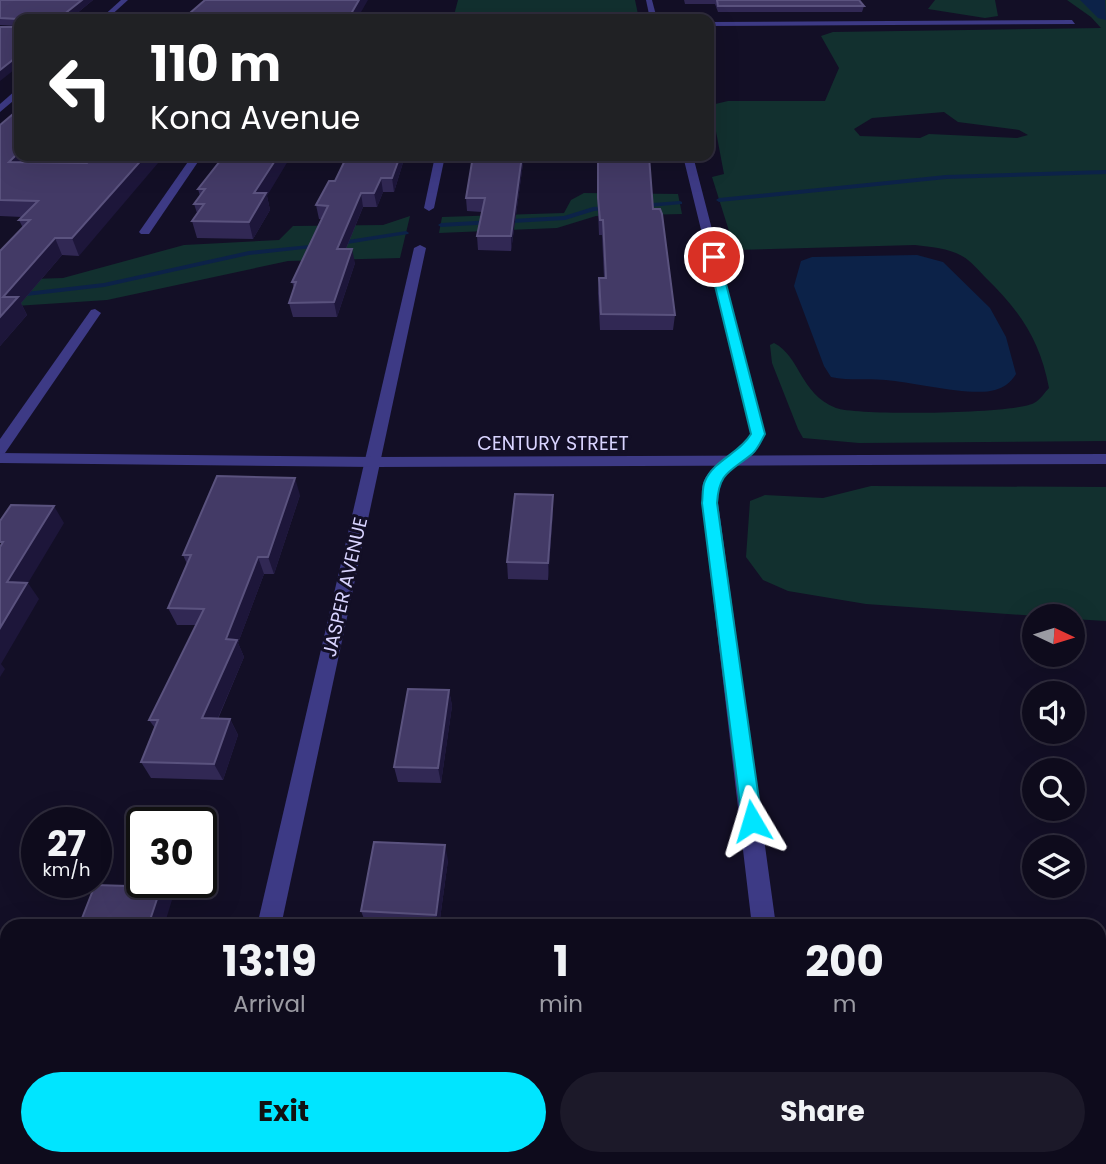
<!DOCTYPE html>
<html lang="en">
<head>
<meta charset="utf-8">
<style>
  body { margin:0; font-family:Poppins,sans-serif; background:#1c1929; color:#f1f3f6; height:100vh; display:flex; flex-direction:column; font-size:26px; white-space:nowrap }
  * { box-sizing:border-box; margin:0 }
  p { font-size:23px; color:#9b9ba3 }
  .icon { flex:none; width:38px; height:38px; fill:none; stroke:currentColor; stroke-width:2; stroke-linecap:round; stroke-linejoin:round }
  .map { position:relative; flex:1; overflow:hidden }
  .side { position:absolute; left:0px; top:919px; width:1106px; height:247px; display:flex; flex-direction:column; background:#0e0b1c; border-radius:21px 21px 0 0; box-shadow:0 7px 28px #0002,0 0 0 2px #2e2b3b }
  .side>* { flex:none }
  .banner { position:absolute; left:14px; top:14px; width:700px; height:147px; border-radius:14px; box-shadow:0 7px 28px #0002,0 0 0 2px #2e2b3b; background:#202124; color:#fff; overflow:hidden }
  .needle { width:46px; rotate:94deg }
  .tools { position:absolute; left:1022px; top:604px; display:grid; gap:14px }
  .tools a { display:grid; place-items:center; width:63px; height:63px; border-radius:50%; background:#0e0b1c; box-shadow:0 7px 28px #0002,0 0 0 2px #2e2b3b; font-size:35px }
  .speed { position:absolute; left:21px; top:807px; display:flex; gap:14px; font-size:35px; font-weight:700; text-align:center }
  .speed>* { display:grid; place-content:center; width:91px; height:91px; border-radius:50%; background:#0e0b1c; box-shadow:0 7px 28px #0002,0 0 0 2px #2e2b3b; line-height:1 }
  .speed small { font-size:18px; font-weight:400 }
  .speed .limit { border:4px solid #111; border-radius:10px; background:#fff; color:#111 }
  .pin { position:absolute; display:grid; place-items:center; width:60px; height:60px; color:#fff; margin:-30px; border:4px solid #fff; border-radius:50%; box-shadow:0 2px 7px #0007 }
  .me { position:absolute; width:77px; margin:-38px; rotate:353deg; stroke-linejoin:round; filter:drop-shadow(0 0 5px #0008) }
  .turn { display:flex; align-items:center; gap:24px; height:147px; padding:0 21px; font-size:32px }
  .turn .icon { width:91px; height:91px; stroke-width:2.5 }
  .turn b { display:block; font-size:49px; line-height:60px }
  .eta { display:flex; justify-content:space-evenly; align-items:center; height:119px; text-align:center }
  .eta b { font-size:42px; font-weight:700; line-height:49px }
  .button { display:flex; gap:14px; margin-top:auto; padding:14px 21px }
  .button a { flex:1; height:80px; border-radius:42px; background:#00e5ff; color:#111; font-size:28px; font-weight:700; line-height:80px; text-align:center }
  .button a+a { background:#1c1929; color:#f1f3f6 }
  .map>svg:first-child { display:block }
</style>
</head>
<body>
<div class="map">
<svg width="1106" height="1164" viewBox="0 0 1106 1164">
  <rect width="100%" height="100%" fill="#130f26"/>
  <g fill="#12302f" fill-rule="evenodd">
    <polygon points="458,0 635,0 639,19 453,19"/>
    <polygon points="935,0 995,0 998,16 985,18 928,9"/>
    <path d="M1067,0h39v441l-247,2 -56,-5 -5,-9 -26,-66 -2,-18 4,-2c27,14 25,50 62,65 22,8 179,6 198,-5 6,-3 11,-11 15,-15 -9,-48 -29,-77 -63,-110 -7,-7 -15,-17 -24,-22 -14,-8 -31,-9 -47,-11l-180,5 -23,-73 12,-3 -13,-69 17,-4h97l14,-33 -18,-32 12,-4 268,-4 -10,-11zM944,112l14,10 61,8 9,5 -11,3 -88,-4 -9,4 -60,-2 -6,-7 18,-11z"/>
    <polygon points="584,193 678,194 682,214 596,216 557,228 439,233 442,217 564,213 571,200"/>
    <polygon points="410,216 400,258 288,261 107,300 0,307 0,280 63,278 184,245 279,240 293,226 383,225"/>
    <polygon points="871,486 1106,487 1106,621 1073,619 1073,616 1037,616 866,604 788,591 763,580 746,557 750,501 765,495 823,498"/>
  </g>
  <path fill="#0c2248" d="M917,255l26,7 47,46 16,29 10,37c-6,9 -11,13 -21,16 -23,7 -83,-8 -109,-10 -19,-2 -36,1 -55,-3l-7,-11 -30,-80 7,-25 11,-4z"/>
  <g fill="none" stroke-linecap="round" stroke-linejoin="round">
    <g fill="#0c2248" fill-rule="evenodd">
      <polygon points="1106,170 1106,174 946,179 719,202 716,200 719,198 946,175"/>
      <polygon points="680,201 682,202 682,204 639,208 636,206 639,204"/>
      <polygon points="610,206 612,207 612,209 594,211 565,220 441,227 438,225 441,223 564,216 593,207"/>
      <polygon points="406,231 409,233 408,234 335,246 332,244 335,242"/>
      <polygon points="320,244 322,245 322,247 249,255 104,287 0,299 0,295 104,283 249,251"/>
    </g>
    <polygon fill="#0c2248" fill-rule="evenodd" points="1080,0 1105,0 1106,20 1098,18"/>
    <g fill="#3d3a85" fill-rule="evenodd">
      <polygon points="121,0 128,0 107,19 100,19"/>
      <polygon points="646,0 652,0 657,19 650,19"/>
      <polygon points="1072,20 1075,24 709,26 709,22"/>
      <polygon points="16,90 19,90 19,96 0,112 0,104"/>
      <polygon points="192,156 202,156 149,234 141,234 139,232"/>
      <polygon points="435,156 445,156 434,208 429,211 424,208"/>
      <path d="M683,156h10l72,278 -10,18 -21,14 -15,17 -1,20 58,423h-24l-50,-423c0,-7 -1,-16 2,-22 9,-21 36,-27 47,-47z"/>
      <polygon points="420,245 426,248 281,926 257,926 414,248"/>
      <polygon points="95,309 101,313 5,453 0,455 0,439 91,310"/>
      <polygon points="202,1158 230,1158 229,1164 201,1164"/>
      <rect x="779" y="1158" width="28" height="6"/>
    </g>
    <polygon fill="#3d3a85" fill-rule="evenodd" points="0,453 374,457 1106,454 1106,464 374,467 0,463"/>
  </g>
  <g fill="#312854">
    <polygon points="0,0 93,0 70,19 19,19 16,27 16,26 0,25"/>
    <polygon points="684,0 859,0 864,6 862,12 718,12 715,4 685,4"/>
    <polygon points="0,125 19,156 38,156 31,162 87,163 79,256 62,255 21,303 27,315 0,346 0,251 23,228 19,220 22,217 0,216"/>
    <polygon points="405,156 394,192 383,192 377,207 363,207 346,249 355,263 337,317 293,317 289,303 294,288 292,282 322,219 319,219 316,205 335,181"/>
    <polygon points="473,156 524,156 511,251 478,250 477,236 482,212 467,211 466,198"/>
    <polygon points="597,156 649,156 653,209 675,315 673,330 600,330 598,293 599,278 604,278 602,235 599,235 598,212"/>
    <polygon points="198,189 267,196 270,210 253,239 197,238 192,221 197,213 194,204 200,196"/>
    <polygon points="300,495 274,574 264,574 238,643 244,657 218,719 230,719 238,735 223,780 151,778 141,762 155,728 149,720 196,625 177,625 168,608 187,564 183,555"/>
    <polygon points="553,512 548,580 508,579 507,562"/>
    <polygon points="449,690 452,706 441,783 398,782 394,767"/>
    <polygon points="448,860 439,926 402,926 366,924 361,911"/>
    <polygon points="1106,951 1106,985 1099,964 1099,957"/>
    <polygon points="858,1158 1099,1158 1106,1164 859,1164"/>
  </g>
  <g fill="#1d163a">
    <polygon points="82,0 93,0 70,19 58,19"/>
    <polygon points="359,0 368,0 357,19 348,19"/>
    <polygon points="19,55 19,66 0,81 0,70"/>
    <polygon points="19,152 19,156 38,156 16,178 9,162"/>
    <polygon points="145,156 164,156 79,256 72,238"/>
    <polygon points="278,156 291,156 267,196 270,210 253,239 249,222 254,193"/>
    <polygon points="400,156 405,156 394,192 392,178"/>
    <polygon points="522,156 524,156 511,251 511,236"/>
    <polygon points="381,178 383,192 377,207 374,193"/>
    <polygon points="361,193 363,207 340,263 337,249"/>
    <polygon points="55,238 62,255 21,303 27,315 0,346 0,317 3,297"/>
    <polygon points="352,249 355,263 337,317 334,302"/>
    <polygon points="295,478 300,495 274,574 268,557"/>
    <polygon points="553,495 553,512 548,580 548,563"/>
    <polygon points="54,506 64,523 28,583 39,599 1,664 5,669 0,677 0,628 7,582"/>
    <polygon points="258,557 264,574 238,643 244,657 211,734 202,718 226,639"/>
    <polygon points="449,690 452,706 441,783 438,768"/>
    <polygon points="230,719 238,735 223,780 214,764"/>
    <polygon points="445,845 448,860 439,926 436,915"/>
    <polygon points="161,887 172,900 164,926 148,926"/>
  </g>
  <g fill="#433a66" stroke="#5a527e" stroke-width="2">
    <polygon points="0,0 82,0 58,19 19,19 19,55 0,70 0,27 16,27 18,19 0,18"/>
    <polygon points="205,0 359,0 348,19 183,19"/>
    <polygon points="717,0 859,0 864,6 718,6"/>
    <polygon points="19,109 19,152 9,162 87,163 94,156 145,156 72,238 55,238 3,297 18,297 0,317 0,251 30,220 19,220 38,201 0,200 0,125"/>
    <polygon points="224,156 278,156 254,193 266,193 249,222 192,221 204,204 194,204 205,189 198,189"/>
    <polygon points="347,156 400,156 392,178 381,178 374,193 361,193 337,249 352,249 334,302 289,303 296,282 292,282 328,206 316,205 329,181 335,181"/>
    <polygon points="473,156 522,156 511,236 477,236 485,198 466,198"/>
    <polygon points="598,156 649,156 653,209 660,209 662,214 675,315 601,314 599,278 606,278 603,220 600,220 598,198"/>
    <polygon points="217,476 295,478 268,557 258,557 226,639 237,640 202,718 230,719 214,764 141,762 158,720 149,720 204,609 168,608 191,555 183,555"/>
    <polygon points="515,494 553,495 548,563 507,562"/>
    <polygon points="11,505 54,506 7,582 27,583 0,628 0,547 3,542 0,542 0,521"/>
    <polygon points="408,689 449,690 438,768 394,767"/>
    <polygon points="374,842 445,845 436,915 361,911"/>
    <polygon points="95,885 161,887 148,926 79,926"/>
    <polygon points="1099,993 1106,993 1106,1164 881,1164 880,1158 1099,1158"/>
  </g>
  <path fill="#00e5ff" stroke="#0095a6" stroke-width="2" d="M714,254l5,3 46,177c-4,7 -7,15 -13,20 -22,18 -33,18 -35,49l45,318 -3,7 -7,3 -7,-3 -3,-7 -40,-318c1,-6 0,-16 3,-22 9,-21 35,-28 46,-47l-43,-177z"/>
  <g text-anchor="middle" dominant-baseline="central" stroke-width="6" stroke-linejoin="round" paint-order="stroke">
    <g font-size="19" fill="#d9d4ff" stroke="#130f26">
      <text x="553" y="443">CENTURY STREET</text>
      <text transform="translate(345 587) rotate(-77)">JASPER AVENUE</text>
    </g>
  </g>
</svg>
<div class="tools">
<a><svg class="needle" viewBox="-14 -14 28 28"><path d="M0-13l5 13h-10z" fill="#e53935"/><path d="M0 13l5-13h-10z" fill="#9b9ba3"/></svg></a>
<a><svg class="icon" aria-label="sound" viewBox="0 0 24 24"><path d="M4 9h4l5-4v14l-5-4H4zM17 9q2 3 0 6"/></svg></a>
<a><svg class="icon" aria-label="search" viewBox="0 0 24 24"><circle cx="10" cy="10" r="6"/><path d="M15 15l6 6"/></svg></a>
<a><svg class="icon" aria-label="layers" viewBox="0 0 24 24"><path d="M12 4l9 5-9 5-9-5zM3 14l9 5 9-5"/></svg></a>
</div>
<div class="speed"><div>27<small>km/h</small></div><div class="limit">30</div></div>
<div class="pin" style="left:714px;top:257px;background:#d93025"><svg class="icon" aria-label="arrive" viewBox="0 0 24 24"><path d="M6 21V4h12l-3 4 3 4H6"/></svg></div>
<svg class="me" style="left:752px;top:821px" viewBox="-20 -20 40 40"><path d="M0-17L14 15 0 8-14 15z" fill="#00e5ff" stroke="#fff" stroke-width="4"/></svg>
<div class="banner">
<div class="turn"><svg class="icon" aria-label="left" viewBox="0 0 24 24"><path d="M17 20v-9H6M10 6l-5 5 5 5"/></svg><div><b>110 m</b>Kona Avenue</div></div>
</div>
<section class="side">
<div class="eta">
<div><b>13:19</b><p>Arrival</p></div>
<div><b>1</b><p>min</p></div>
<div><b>200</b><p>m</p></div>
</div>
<div class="button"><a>Exit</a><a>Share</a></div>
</section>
</div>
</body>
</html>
